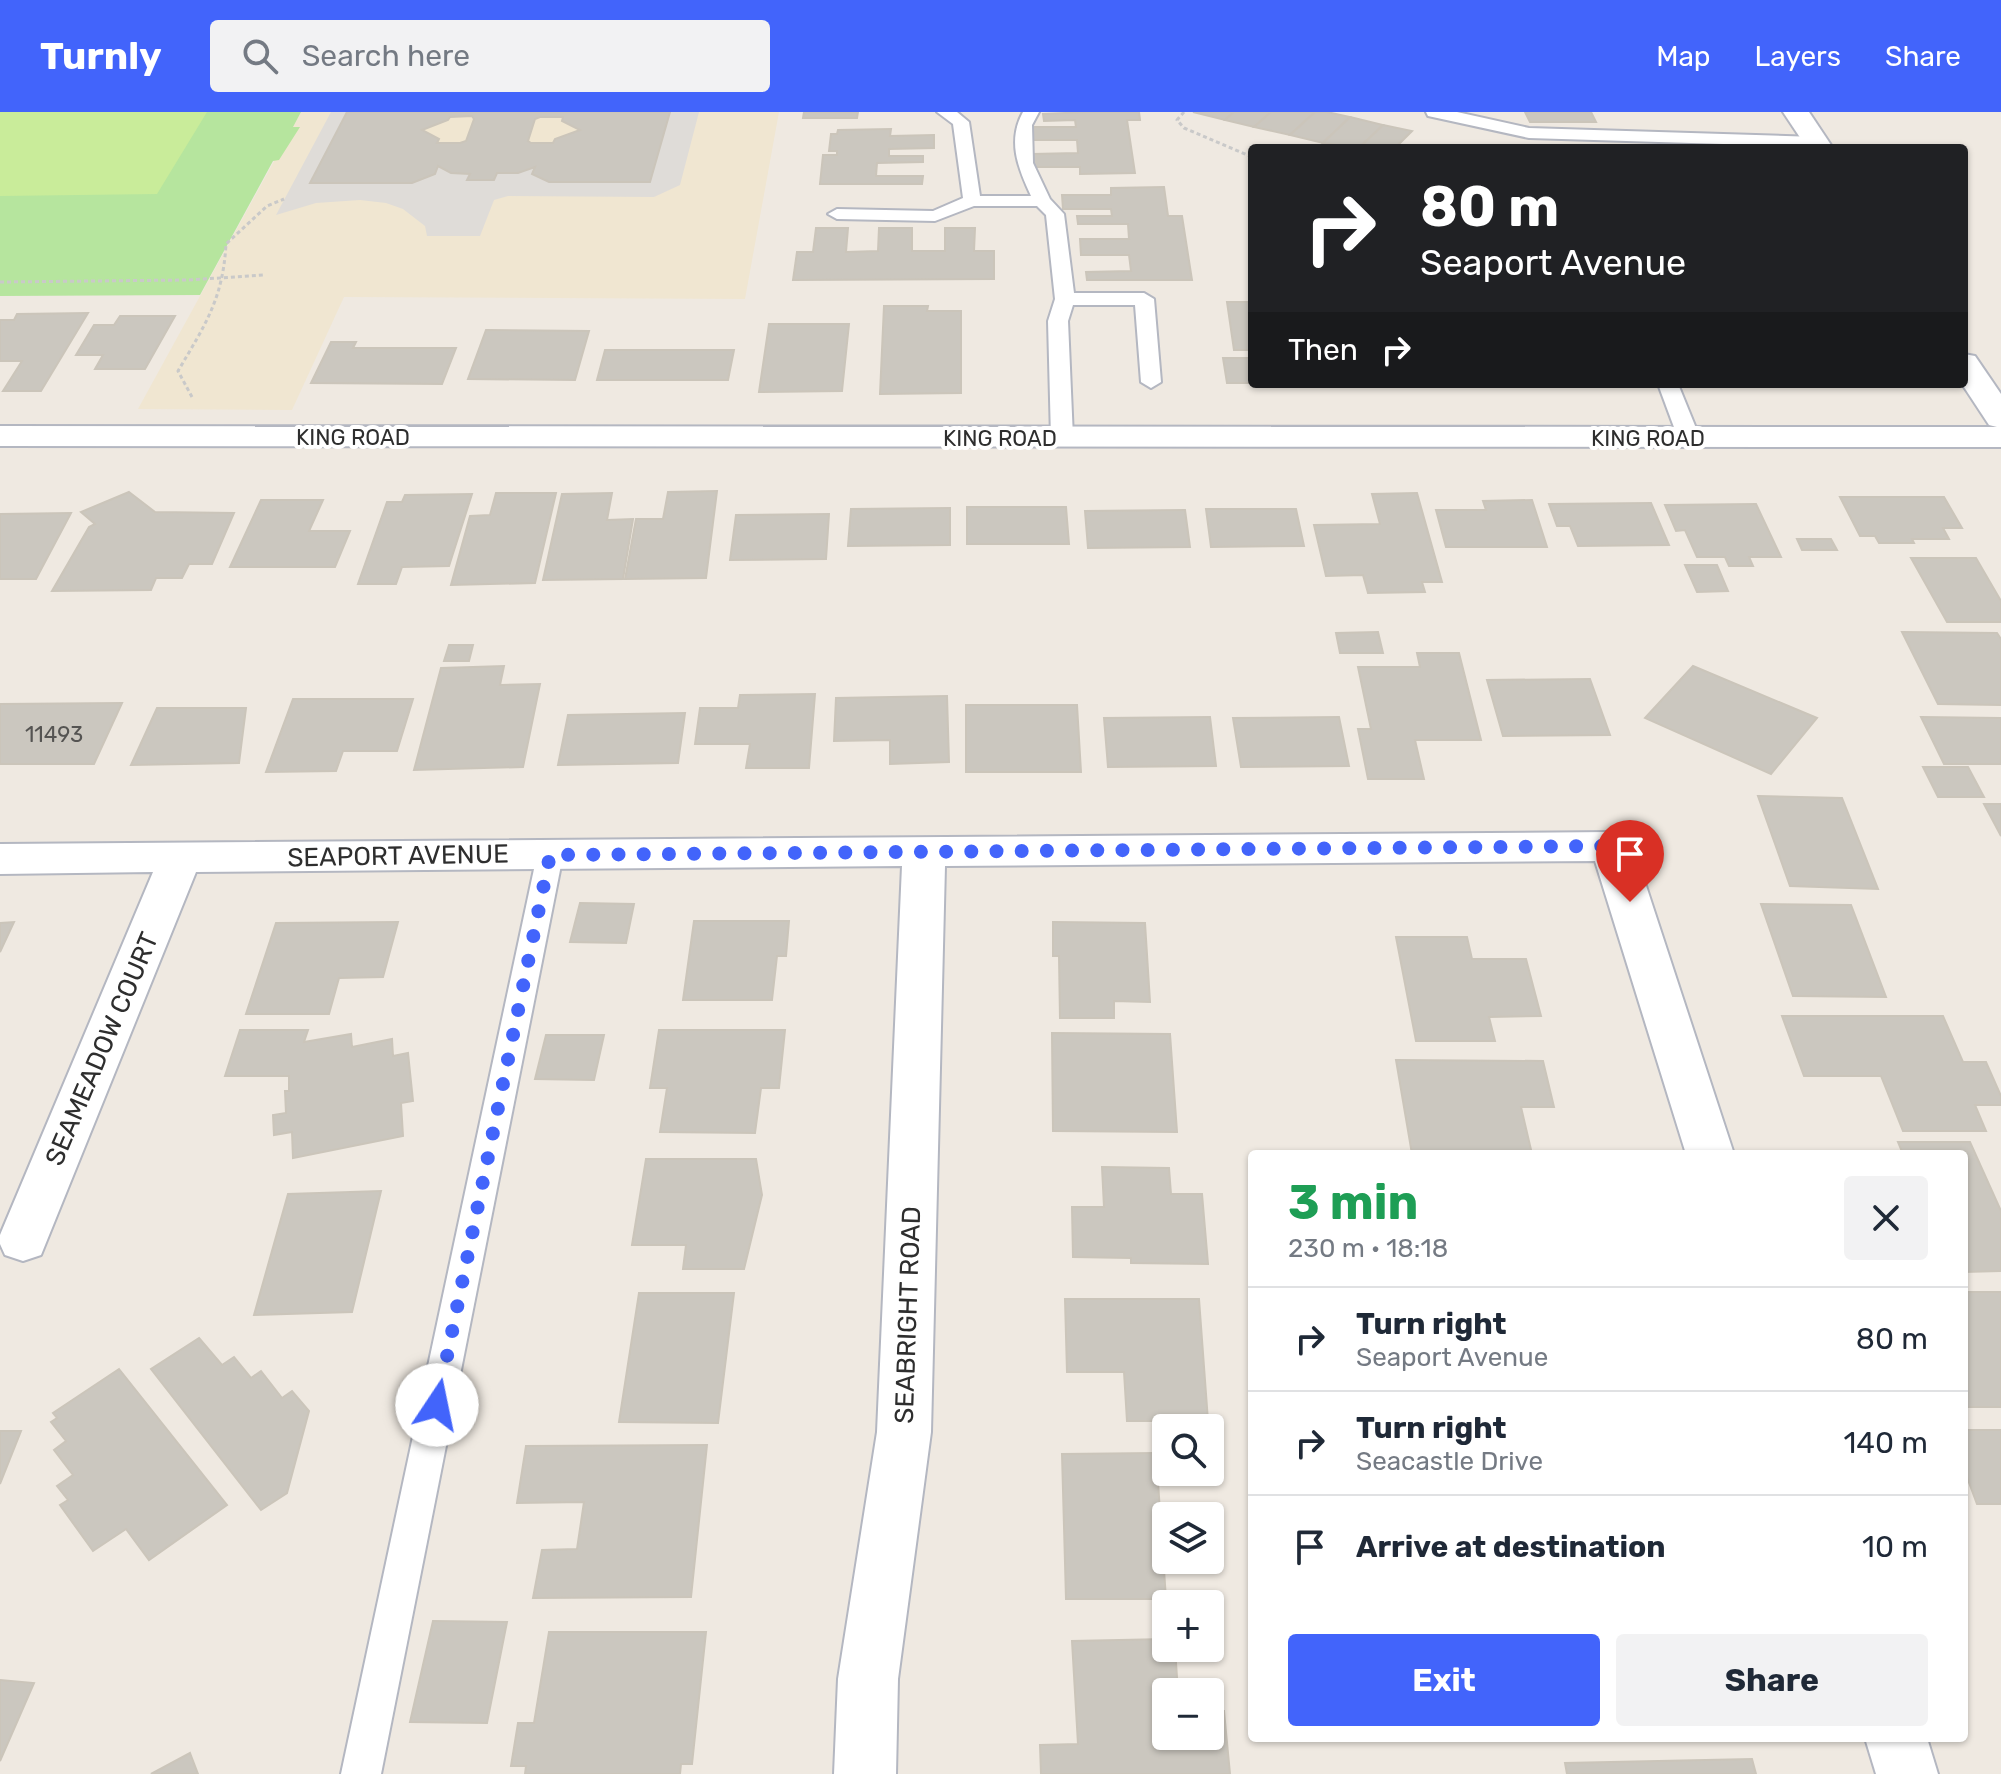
<!DOCTYPE html>
<html lang="en">
<head>
<meta charset="utf-8">
<style>
  body { margin:0; font-family:Rubik,sans-serif; background:#f2f2f3; color:#1f2937; height:100vh; display:flex; flex-direction:column; font-size:30px; white-space:nowrap }
  * { box-sizing:border-box; margin:0 }
  p { font-size:26px; color:#747a83 }
  .icon { flex:none; width:44px; height:44px; fill:none; stroke:currentColor; stroke-width:2; stroke-linecap:round; stroke-linejoin:round }
  .map { position:relative; flex:1; overflow:hidden }
  .sheet { position:absolute; left:1248px; top:1038px; width:720px; height:592px; display:flex; flex-direction:column; background:#fff; border-radius:8px; box-shadow:0 2px 6px #0004 }
  .sheet>* { flex:none }
  .hud { position:absolute; left:1248px; top:32px; width:720px; height:244px; border-radius:8px; box-shadow:0 2px 6px #0004; background:#202124; color:#fff; overflow:hidden }
  .controls { position:absolute; left:1152px; top:1302px; display:grid; gap:16px }
  .controls a { display:grid; place-items:center; width:72px; height:72px; border-radius:8px; background:#fff; box-shadow:0 2px 6px #0004; font-size:40px }
  .pin { position:absolute; display:grid; place-items:center; width:68px; height:68px; color:#fff; margin:-82px -34px; border-radius:50% 50% 50% 0; rotate:-45deg; box-shadow:0 0 8px #0007 }
  .pin .icon { rotate:45deg }
  .me { position:absolute; width:88px; margin:-44px; rotate:11deg; stroke-linejoin:round; filter:drop-shadow(0 0 6px #0008) }
  .turn { display:flex; align-items:center; gap:28px; height:168px; padding:0 40px; font-size:36px }
  .turn .icon { width:104px; height:104px; stroke-width:2.5 }
  .turn b { display:block; font-size:56px; line-height:68px }
  .then { display:flex; align-items:center; height:76px; padding:0 40px; background:#0003; gap:16px; font-size:30px }
  .round { display:grid; place-items:center; flex:none; width:84px; height:84px; border-radius:8px; background:#f2f2f3 }
  .head { display:flex; align-items:center; justify-content:space-between; height:136px; padding:0 40px }
  h1 { font-size:48px; font-weight:700; line-height:60px; color:#1e9e55 }
  .action { display:flex; gap:16px; margin-top:auto; padding:16px 40px }
  .action a { flex:1; height:92px; border-radius:8px; background:#4264fb; color:#fff; font-size:32px; font-weight:700; line-height:92px; text-align:center }
  .action a+a { background:#f2f2f3; color:#1f2937 }
  ul { padding:0; list-style:none }
  li { display:flex; align-items:center; gap:24px; height:104px; padding:0 40px; border-top:2px solid #e0e1e3 }
  li div { flex:1 }
  li b { display:block; font-size:30px }
  li em { font-style:normal }
  header { display:flex; align-items:center; gap:48px; box-sizing:border-box; height:112px; padding:0 40px; background:#4264fb; color:#fff }
  header strong { font-size:38px }
  nav { display:flex; gap:44px; margin-inline-start:auto; font-size:28px }
  .search { width:560px; height:72px; background:#f2f2f3; display:flex; align-items:center; gap:20px; box-sizing:border-box; padding:0 28px; border-radius:8px; color:#747a83; font-size:30px }
  .map>svg:first-child { display:block }
</style>
</head>
<body>
<header>
<strong>Turnly</strong>
<div class="search"><svg class="icon" aria-label="search" viewBox="0 0 24 24"><circle cx="10" cy="10" r="6"/><path d="M15 15l6 6"/></svg>Search here</div>
<nav><a>Map</a><a>Layers</a><a>Share</a></nav>
</header>
<div class="map">
<svg width="2001" height="1662" viewBox="0 0 2001 1662">
  <rect width="100%" height="100%" fill="#efe9e1"/>
  <polygon fill="#f0e6d1" points="301,0 779,0 745,187 344,185 292,298 138,297"/>
  <polygon fill="#b6e59e" points="0,0 301,0 293,15 300,15 279,48 273,49 200,183 0,184"/>
  <polygon fill="#c9ec9a" points="0,0 207,0 157,82 0,84"/>
  <polygon fill="#dfdcd8" points="331,0 347,0 451,61 470,62 468,68 494,68 497,61 518,61 535,55 533,62 549,70 650,70 670,0 699,0 680,73 654,85 508,84 494,88 480,124 427,124 425,114 403,97 386,91 360,88 316,91 276,103"/>
  <g fill="#cbc7bf" stroke="#cbc5ba" stroke-width="2" fill-rule="evenodd">
    <path d="M347,0h323l-20,70h-101l-17,-8 3,-7 -17,6h-21l-3,7h-27l3,-6 -19,-1 -13,-7 -3,8 -23,9h-102zM472,4l2,3 -8,22 -6,2h-23l2,-4 -17,-9 26,-10 2,-3zM540,5h23l-1,4 18,9 -25,9 -2,4h-22l-3,-2 7,-22z"/>
    <polygon points="804,0 858,0 857,6 803,6"/>
    <polygon points="1087,0 1139,0 1140,8 1127,8 1135,61 1080,62 1080,55 1034,55 1033,42 1078,41 1077,28 1033,28 1031,15 1076,15 1075,8 1044,9 1043,2"/>
    <polygon points="1193,0 1234,0 1225,8"/>
    <polygon points="1234,0 1271,0 1254,15 1225,8"/>
    <polygon points="1271,0 1315,0 1290,23 1254,15"/>
    <polygon points="1315,0 1327,0 1350,5 1323,31 1290,23"/>
    <polygon points="1525,0 1591,0 1596,10 1530,10"/>
    <polygon points="1350,5 1383,13 1359,36 1323,31"/>
    <polygon points="1383,13 1412,19 1395,36 1359,36"/>
    <polygon points="891,17 890,24 934,23 934,36 889,37 889,44 923,44 923,50 877,51 876,64 923,64 922,72 820,72 823,43 837,43 837,39 829,39 831,22 837,22 838,18"/>
    <polygon points="1164,75 1168,104 1182,104 1192,168 1087,168 1086,160 1131,159 1129,143 1081,143 1080,127 1129,127 1128,112 1078,112 1077,104 1112,104 1111,97 1063,97 1062,83 1111,83 1111,76"/>
    <polygon points="816,116 848,116 846,140 878,139 879,116 912,116 912,139 945,139 945,116 975,116 974,139 994,139 994,167 793,168 797,140 813,140"/>
    <polygon points="1227,190 1252,190 1252,238 1234,238"/>
    <polygon points="884,194 928,194 927,199 961,199 961,281 880,282"/>
    <polygon points="88,201 41,279 3,279 22,249 0,249 0,208 14,208 17,202"/>
    <polygon points="120,204 175,204 145,257 95,257 103,243 76,243 94,213 114,213"/>
    <polygon points="769,212 849,212 842,279 759,280"/>
    <polygon points="486,218 589,219 575,268 468,267"/>
    <polygon points="331,230 356,230 353,236 456,236 442,272 311,271"/>
    <polygon points="605,238 734,238 728,268 597,268"/>
    <polygon points="1223,246 1252,246 1252,271 1227,271"/>
    <polygon points="717,379 706,466 625,467 636,407 663,407 668,380"/>
    <polygon points="129,380 155,400 234,401 212,452 189,452 182,466 156,466 151,478 52,479 89,415 95,412 81,400"/>
    <polygon points="496,381 556,381 535,471 451,473 470,404 490,403"/>
    <polygon points="612,381 607,408 633,407 623,467 543,468 562,382"/>
    <polygon points="1417,381 1442,470 1422,470 1425,480 1368,481 1363,463 1326,464 1314,413 1380,412 1372,382"/>
    <polygon points="472,382 449,454 402,455 396,472 358,472 387,390 402,390 405,383"/>
    <polygon points="1840,385 1944,385 1962,416 1943,416 1949,427 1912,427 1914,431 1879,431 1875,424 1860,424"/>
    <polygon points="261,388 323,388 309,419 350,419 335,455 230,455"/>
    <polygon points="1532,388 1547,435 1446,435 1436,398 1486,398 1483,389"/>
    <polygon points="1651,391 1669,433 1578,434 1570,414 1557,414 1549,392"/>
    <polygon points="1756,392 1781,445 1749,445 1753,454 1729,454 1725,445 1697,445 1685,418 1676,419 1665,393"/>
    <polygon points="967,395 1066,395 1069,432 967,432"/>
    <polygon points="950,396 950,433 848,434 851,397"/>
    <polygon points="1206,397 1296,397 1304,434 1211,435"/>
    <polygon points="1185,398 1190,435 1088,436 1085,399"/>
    <polygon points="71,401 36,467 0,467 0,402"/>
    <polygon points="829,402 826,447 730,448 736,403"/>
    <polygon points="1797,427 1831,427 1837,438 1802,438"/>
    <polygon points="1911,446 1976,446 2001,489 2001,510 1947,510"/>
    <polygon points="1685,453 1717,453 1728,479 1697,480"/>
    <polygon points="1378,520 1383,541 1340,541 1336,521"/>
    <polygon points="1902,520 1997,521 2001,527 2001,593 1938,592"/>
    <polygon points="449,533 473,533 469,549 444,549"/>
    <polygon points="1417,541 1459,541 1481,628 1415,628 1424,667 1368,667 1358,617 1371,617 1358,555 1420,555"/>
    <polygon points="504,554 500,573 540,572 523,655 414,658 441,556"/>
    <polygon points="1693,554 1817,606 1771,662 1645,606"/>
    <polygon points="1590,567 1610,623 1503,624 1487,568"/>
    <polygon points="815,582 809,656 746,656 750,632 695,632 700,596 738,596 740,583"/>
    <polygon points="947,584 949,650 890,652 890,628 834,629 836,586"/>
    <polygon points="293,587 413,587 397,639 343,639 336,659 266,660"/>
    <polygon points="122,591 94,652 0,652 0,592"/>
    <polygon points="966,593 1077,593 1081,660 966,660"/>
    <polygon points="157,596 246,596 239,651 131,653"/>
    <polygon points="685,601 678,651 558,653 568,603"/>
    <polygon points="1210,605 1216,654 1108,655 1104,606"/>
    <polygon points="1339,605 1349,654 1241,655 1233,606"/>
    <polygon points="1921,605 2001,606 2001,652 1944,652"/>
    <polygon points="1923,655 1968,655 1984,685 1938,685"/>
    <polygon points="1758,684 1842,686 1878,777 1790,774"/>
    <polygon points="1984,692 2001,692 2001,724"/>
    <polygon points="580,791 634,792 626,831 570,830"/>
    <polygon points="1761,792 1851,793 1886,885 1793,884"/>
    <polygon points="694,809 789,809 786,844 777,844 772,888 683,888"/>
    <polygon points="14,810 0,840 0,811"/>
    <polygon points="398,810 383,865 339,866 329,902 246,902 276,811"/>
    <polygon points="1053,810 1145,811 1150,890 1114,889 1114,906 1060,906 1059,844 1053,844"/>
    <polygon points="1396,825 1467,825 1472,847 1526,847 1541,904 1489,905 1495,929 1416,929"/>
    <polygon points="1782,904 1943,904 1963,950 1986,950 2001,984 2001,993 1975,993 1986,1019 1903,1019 1881,964 1804,964"/>
    <polygon points="240,918 308,918 304,930 351,922 352,935 392,927 393,944 408,941 413,989 401,991 403,1024 293,1046 292,1020 274,1023 273,1003 286,1001 285,979 289,979 289,964 225,964"/>
    <polygon points="659,918 785,918 779,976 761,976 755,1021 660,1020 667,976 650,976"/>
    <polygon points="1052,921 1170,922 1177,1020 1053,1019"/>
    <polygon points="546,923 604,923 594,968 535,967"/>
    <polygon points="1396,948 1543,949 1554,995 1521,995 1532,1042 1412,1042"/>
    <polygon points="1898,1030 1970,1030 2001,1099 2001,1159 1964,1160 1964,1042 1903,1042"/>
    <polygon points="646,1047 756,1047 762,1083 744,1157 683,1157 686,1133 632,1133"/>
    <polygon points="1102,1055 1169,1056 1171,1082 1202,1082 1208,1152 1131,1151 1131,1146 1073,1145 1072,1095 1104,1095"/>
    <polygon points="381,1079 352,1200 254,1203 288,1082"/>
    <rect x="1964" y="1180" width="37" height="115"/>
    <polygon points="639,1181 734,1181 718,1311 619,1310"/>
    <polygon points="1065,1187 1199,1187 1208,1309 1127,1309 1124,1260 1067,1260"/>
    <polygon points="199,1226 222,1253 234,1245 251,1266 261,1259 282,1286 292,1279 309,1299 287,1381 261,1398 151,1257"/>
    <polygon points="119,1257 227,1393 149,1448 126,1417 93,1439 60,1393 68,1388 57,1374 73,1363 54,1338 66,1329 51,1310 57,1306 53,1301"/>
    <polygon points="1964,1318 2001,1318 2001,1392 1977,1392 1964,1357"/>
    <polygon points="0,1319 21,1319 0,1372"/>
    <polygon points="707,1333 691,1485 533,1486 542,1438 577,1437 584,1390 517,1391 526,1334"/>
    <polygon points="1156,1341 1166,1487 1066,1487 1062,1342"/>
    <polygon points="433,1509 507,1510 487,1611 410,1610"/>
    <polygon points="549,1520 706,1520 692,1652 681,1652 680,1662 525,1662 526,1654 511,1654 518,1611 534,1611"/>
    <polygon points="1166,1527 1166,1536 1175,1536 1178,1580 1166,1580 1166,1624 1210,1624 1210,1599 1224,1599 1230,1662 1041,1662 1040,1633 1078,1632 1072,1529"/>
    <polygon points="0,1568 34,1571 0,1649"/>
    <polygon points="190,1641 198,1662 151,1662"/>
    <polygon points="1752,1647 1756,1662 1567,1662 1565,1651"/>
  </g>
  <g fill="none" stroke-linecap="round" stroke-linejoin="round">
    <g stroke="#b4b7c1" stroke-width="4">
      <g id="service">
        <path d="M937,0h20l12,10 11,74h51c-13,-28 -24,-55 -8,-84h16l-7,13 1,38 17,36 14,15 10,79h70l10,6 7,83 -10,6 -10,-6 -6,-77h-62l-5,16 5,117 -4,4h-14l-4,-4 -3,-117 7,-22 -9,-84 -9,-9h-63l-39,15 -98,-2 -9,-5 9,-5 96,2 30,-13 -10,-74z"/>
        <polygon points="1426,0 1457,0 1529,16 1816,25 1825,30 1816,35 1529,26 1428,4"/>
        <polygon points="1658,272 1678,272 1700,326 1696,330 1682,330 1678,326"/>
        <polygon points="550,734 559,736 563,743 381,1662 341,1662 537,743 541,736"/>
      </g>
    </g>
    <g stroke="#b4b7c1" stroke-width="4">
      <g id="minor">
        <polygon points="0,314 2001,315 2001,335 0,334"/>
        <polygon points="1612,720 1627,724 1633,734 1734,1042 1686,1042 1595,749 945,754 931,1320 898,1567 896,1662 834,1662 838,1567 877,1320 902,754 196,760 41,1143 23,1149 5,1143 0,1132 0,1123 153,760 0,762 0,732"/>
        <polygon points="1865,1626 1927,1626 1938,1662 1876,1662"/>
      </g>
    </g>
    <g stroke="#b4b7c1" stroke-width="4">
      <g id="secondary">
        <polygon points="1783,0 1809,0 1833,36 1807,36"/>
        <polygon points="1964,242 1975,244 2001,282 2001,316 1989,313 1962,272"/>
      </g>
    </g>
    <g stroke="#c9c9c9" stroke-width="3" stroke-dasharray="4 3" stroke-linecap="butt">
      <polyline points="1184,0 1177,8 1184,16 1252,45"/>
      <polyline points="0,170 189,168 264,163"/>
      <path d="M192,285l-14,-26c27,-46 45,-72 48,-127l41,-38 17,-7"/>
    </g>
    <use href="#service" fill="#fff" fill-rule="evenodd"/>
    <use href="#minor" fill="#fff" fill-rule="evenodd"/>
    <use href="#secondary" fill="#fff" fill-rule="evenodd"/>
  </g>
  <g fill="none" stroke-linecap="round" stroke-linejoin="round">
    <polyline stroke="#4264fb" stroke-width="14" stroke-dasharray="0 25.2" points="437,1293 550,743 1612,734 1630,790"/>
  </g>
  <g text-anchor="middle" dominant-baseline="central" stroke-width="8" stroke-linejoin="round" paint-order="stroke">
    <g font-size="22" fill="#2e2e2e" stroke="#fff">
      <text x="353" y="325">KING ROAD</text>
      <text x="1000" y="326">KING ROAD</text>
      <text x="1648" y="326">KING ROAD</text>
    </g>
    <g font-size="22" fill="#555452">
      <text x="54" y="622">11493</text>
    </g>
    <g font-size="26" fill="#2e2e2e" stroke="#fff">
      <text transform="translate(398 744) rotate(-1)">SEAPORT AVENUE</text>
      <text transform="translate(102 937) rotate(-67)">SEAMEADOW COURT</text>
      <text transform="translate(908 1203) rotate(-88)">SEABRIGHT ROAD</text>
    </g>
  </g>
</svg>
<div class="controls">
<a><svg class="icon" aria-label="search" viewBox="0 0 24 24"><circle cx="10" cy="10" r="6"/><path d="M15 15l6 6"/></svg></a>
<a><svg class="icon" aria-label="layers" viewBox="0 0 24 24"><path d="M12 4l9 5-9 5-9-5zM3 14l9 5 9-5"/></svg></a>
<a>+</a>
<a>−</a>
</div>
<div class="pin" style="left:1630px;top:790px;background:#d93025"><svg class="icon" aria-label="arrive" viewBox="0 0 24 24"><path d="M6 21V4h12l-3 4 3 4H6"/></svg></div>
<svg class="me" style="left:437px;top:1293px" viewBox="-20 -20 40 40"><circle r="19" fill="#fff"/><path d="M0-13L10 11 0 6-10 11z" fill="#4264fb"/></svg>
<div class="hud">
<div class="turn"><svg class="icon" aria-label="right" viewBox="0 0 24 24"><path d="M7 20v-9h11M14 6l5 5-5 5"/></svg><div><b>80 m</b>Seaport Avenue</div></div>
<div class="then">Then<svg class="icon" aria-label="right" viewBox="0 0 24 24"><path d="M7 20v-9h11M14 6l5 5-5 5"/></svg></div>
</div>
<section class="sheet">
<div class="head"><div><h1>3 min</h1><p>230 m · 18:18</p></div><a class="round"><svg class="icon" aria-label="close" viewBox="0 0 24 24"><path d="M6 6l12 12M18 6L6 18"/></svg></a></div>
<ul>
<li><svg class="icon" aria-label="right" viewBox="0 0 24 24"><path d="M7 20v-9h11M14 6l5 5-5 5"/></svg><div><b>Turn right</b><p>Seaport Avenue</p></div><em>80 m</em></li>
<li><svg class="icon" aria-label="right" viewBox="0 0 24 24"><path d="M7 20v-9h11M14 6l5 5-5 5"/></svg><div><b>Turn right</b><p>Seacastle Drive</p></div><em>140 m</em></li>
<li><svg class="icon" aria-label="arrive" viewBox="0 0 24 24"><path d="M6 21V4h12l-3 4 3 4H6"/></svg><div><b>Arrive at destination</b></div><em>10 m</em></li>
</ul>
<div class="action"><a>Exit</a><a>Share</a></div>
</section>
</div>
</body>
</html>
